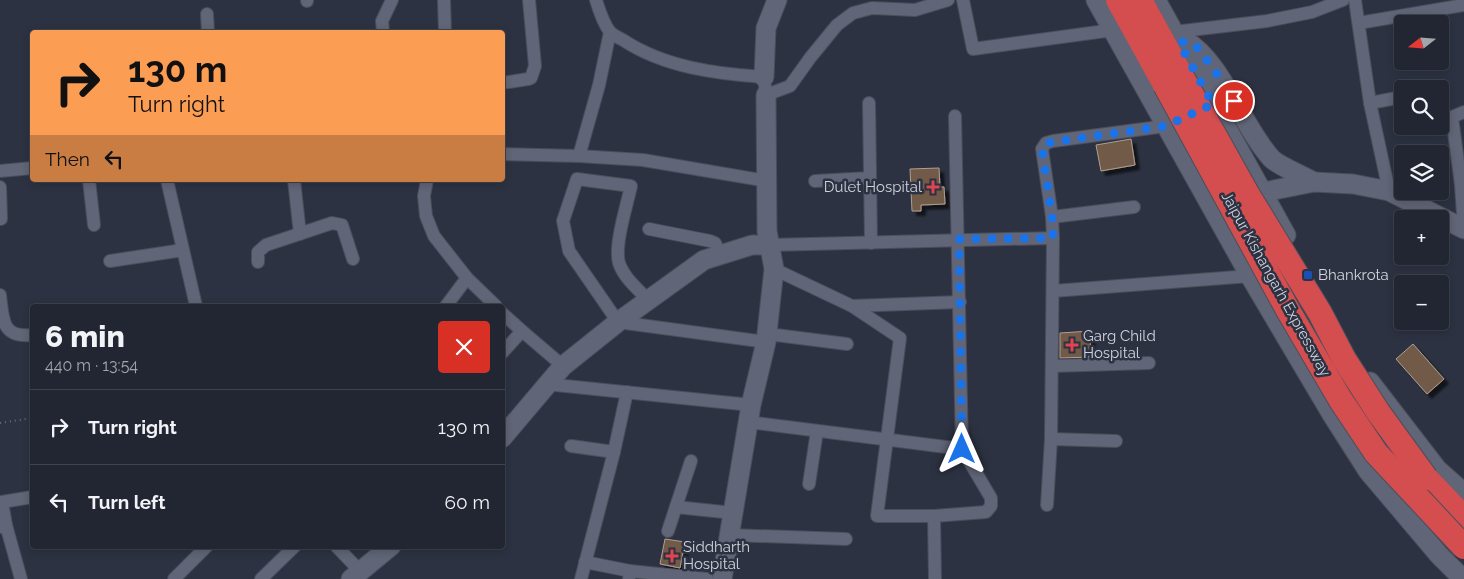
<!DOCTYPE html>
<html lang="en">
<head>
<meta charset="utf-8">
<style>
  body { margin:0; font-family:Raleway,sans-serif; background:#2a2e3a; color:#f1f3f6; height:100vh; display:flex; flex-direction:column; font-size:19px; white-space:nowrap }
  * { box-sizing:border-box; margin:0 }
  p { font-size:16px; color:#a2a5ac }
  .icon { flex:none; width:28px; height:28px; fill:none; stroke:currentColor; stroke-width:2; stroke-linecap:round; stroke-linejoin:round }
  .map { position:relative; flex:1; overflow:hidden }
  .details { position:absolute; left:30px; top:304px; width:475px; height:245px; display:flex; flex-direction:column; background:#222632; border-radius:5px; box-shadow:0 2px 8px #0003,0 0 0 1px #3f434d }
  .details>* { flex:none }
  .guide { position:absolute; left:30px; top:30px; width:475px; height:152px; border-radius:5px; box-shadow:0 2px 8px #0003,0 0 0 1px #3f434d; background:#fc9d54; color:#111; overflow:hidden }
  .needle { width:32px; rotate:253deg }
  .controls { position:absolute; left:1394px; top:15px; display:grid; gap:10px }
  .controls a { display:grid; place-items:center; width:55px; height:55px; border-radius:5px; background:#222632; box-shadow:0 2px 8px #0003,0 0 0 1px #3f434d; font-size:25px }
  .pin { position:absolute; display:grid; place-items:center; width:42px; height:42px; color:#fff; margin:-21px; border:2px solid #fff; border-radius:50%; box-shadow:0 1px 5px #0007 }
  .me { position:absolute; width:55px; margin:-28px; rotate:0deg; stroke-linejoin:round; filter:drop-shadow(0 0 4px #0008) }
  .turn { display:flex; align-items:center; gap:18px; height:105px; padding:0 15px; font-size:22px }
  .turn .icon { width:65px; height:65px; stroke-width:2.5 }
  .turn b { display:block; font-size:35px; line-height:42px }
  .then { display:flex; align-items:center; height:48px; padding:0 15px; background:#0003; gap:10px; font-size:19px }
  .round { display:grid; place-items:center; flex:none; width:52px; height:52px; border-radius:5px; background:#2a2e3a }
  .summary { display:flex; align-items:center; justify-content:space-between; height:85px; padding:0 15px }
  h1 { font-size:30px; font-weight:800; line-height:38px }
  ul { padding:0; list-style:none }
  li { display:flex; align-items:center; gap:15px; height:75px; padding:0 15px; border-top:1px solid #3f434d }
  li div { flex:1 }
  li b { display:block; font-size:19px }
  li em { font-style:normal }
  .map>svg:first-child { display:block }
</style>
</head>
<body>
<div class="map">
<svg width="1464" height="579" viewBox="0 0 1464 579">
  <defs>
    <filter id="shadow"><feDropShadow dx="4.5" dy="4.5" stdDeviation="1" flood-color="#0009"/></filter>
  </defs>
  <rect width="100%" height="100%" fill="#2d3242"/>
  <g fill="#715a46" stroke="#b09f90" filter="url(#shadow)">
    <polygon points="1131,139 1135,165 1101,171 1096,145"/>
    <polygon points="939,168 940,187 944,187 945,204 921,205 921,211 912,211 910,169"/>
    <polygon points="1090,331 1091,357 1060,358 1060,333"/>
    <polygon points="1413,344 1444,379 1427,394 1396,359"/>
    <polygon points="665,539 685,542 680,568 660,564"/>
  </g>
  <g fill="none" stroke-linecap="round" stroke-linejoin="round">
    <g stroke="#4a4e5b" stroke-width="14">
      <g id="street">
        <polyline points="307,0 307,1"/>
        <polyline points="444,0 445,32"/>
        <path d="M596,0c3,10 7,23 14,32 3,3 9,6 13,8 41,27 93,34 141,37l2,18 24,-9 20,-28 27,-33 16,-12 19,-5 43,2 33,-10"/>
        <polyline points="963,0 973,49 1113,30"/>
        <polyline points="1355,0 1370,103 1389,191"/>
        <polyline points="207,14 208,32"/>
        <polyline points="1359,23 1464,5"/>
        <polyline points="383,32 382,21 392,0"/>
        <polyline points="1174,32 1267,21 1312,12 1343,0"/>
        <polyline points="502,83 528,79 531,78 535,66 529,0"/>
        <polyline points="869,103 871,243"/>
        <polyline points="1370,103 1402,97"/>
        <polyline points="955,116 962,449"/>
        <polyline points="502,154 579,156 643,160 767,181"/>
        <polyline points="579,156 599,85 610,32"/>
        <polyline points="0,171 32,168"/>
        <polyline points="89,180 94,225"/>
        <polyline points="167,180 196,306"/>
        <polyline points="294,180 300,234"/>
        <polyline points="427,180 424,196 426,216 434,236 467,278 496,306"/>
        <polyline points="815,181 870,178"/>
        <polyline points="0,187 1,219"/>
        <polyline points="1052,217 1134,207"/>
        <polyline points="649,229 710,241 715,243 720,254"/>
        <polyline points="1464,229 1461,185 1452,117 1464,112"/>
        <polyline points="770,245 1053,238"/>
        <polyline points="110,261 183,250"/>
        <polyline points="258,262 258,252 266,245 332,223 342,225 353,259"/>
        <polyline points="1053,291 1250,276 1255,273"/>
        <path d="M0,295c3,25 2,43 32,40"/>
        <path d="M648,300c-10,-11 -24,-22 -29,-37 -5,-18 8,-58 12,-77l-54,-7 -14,42 6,30 49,71 148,20"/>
        <polyline points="446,306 467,278"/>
        <polyline points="852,306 960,302"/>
        <polyline points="502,313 522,331 563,366"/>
        <polyline points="768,334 847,344"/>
        <polyline points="502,353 522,331"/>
        <polyline points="1052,366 1149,363"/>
        <polyline points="546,384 751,405"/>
        <polyline points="748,422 962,449 991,498 991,506 986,512 934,516 877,516 900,338 852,306 774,269"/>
        <polyline points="1051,439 1116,441"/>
        <polyline points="571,446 614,452"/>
        <polyline points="809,484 817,431"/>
        <polyline points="1047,505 1051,439 1053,238 1052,217 1042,149 1046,143 1053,141 1166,126 1172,123"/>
        <polyline points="676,507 733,513"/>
        <polyline points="934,516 935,579"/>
        <polyline points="6,525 21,579"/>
        <polyline points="0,527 6,525 2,502 32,497"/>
        <polyline points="668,531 691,461"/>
        <polyline points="730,535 846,539"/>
        <polyline points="336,546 360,571"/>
        <polyline points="585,562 630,571 629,579"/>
        <polyline points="630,571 707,579"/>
        <polyline points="174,579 207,546"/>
        <polyline points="261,579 295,546"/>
        <polyline points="581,579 614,452 627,392"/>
      </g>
    </g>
    <g stroke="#4a4e5b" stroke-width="21">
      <g id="secondary">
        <polyline points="1096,0 1250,276 1331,413 1368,471 1439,555 1463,579"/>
        <polyline points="1156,0 1286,235"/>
        <path d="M1173,42l6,1 7,-2c35,20 56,85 85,117 7,8 33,18 43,24"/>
        <polyline points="764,77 766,28 777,0"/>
        <polyline points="1260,191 1269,191 1314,182 1353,184 1389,191 1464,229"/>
        <polyline points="1370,382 1437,469 1464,493"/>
        <polyline points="502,438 563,366 618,322 704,260 752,245 770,245"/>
        <polyline points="351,579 391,546"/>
        <polyline points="722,579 751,405 766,342 774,269 767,231 766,95"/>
      </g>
    </g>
    <g stroke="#4a4e5b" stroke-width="26">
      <g id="highway">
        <polyline points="1118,0 1165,85"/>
        <polyline points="1140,0 1181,75"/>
        <polyline points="1426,478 1464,518"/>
      </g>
    </g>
    <polyline stroke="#696d7b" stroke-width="2" stroke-dasharray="1 4" stroke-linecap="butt" points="0,423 32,418"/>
    <use href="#street" stroke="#606577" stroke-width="12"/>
    <use href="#secondary" stroke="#606577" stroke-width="19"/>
    <use href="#highway" stroke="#d44d4f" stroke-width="24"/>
    <g stroke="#4a4e5b" stroke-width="26" stroke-linecap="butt">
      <g id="highway-bridge">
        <polyline points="1181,75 1248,195 1320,313 1344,359 1378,412 1426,478"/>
        <polyline points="1165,85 1289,312 1340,399 1376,453 1464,547"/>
      </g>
    </g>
    <use href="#highway-bridge" stroke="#d44d4f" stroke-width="24"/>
  </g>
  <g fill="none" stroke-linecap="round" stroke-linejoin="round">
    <polyline stroke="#1a73e8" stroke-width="9" stroke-dasharray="0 16.2" points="962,449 959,239 1053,238 1052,217 1042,149 1046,143 1166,126 1213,104 1179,43 1186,41 1198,48 1225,85 1234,101"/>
  </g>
  <g fill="#e0444e" stroke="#2d3242" stroke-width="2">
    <path d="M930.5 179.5h5v5h5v5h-5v5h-5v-5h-5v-5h5z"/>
    <path d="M1069.5 337.5h5v5h5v5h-5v5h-5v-5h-5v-5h5z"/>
    <path d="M669.5 548.5h5v5h5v5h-5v5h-5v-5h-5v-5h5z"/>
  </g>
  <rect fill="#1a4fb4" stroke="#2d3242" stroke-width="2" x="1303" y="270" width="10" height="10" rx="2.5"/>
  <g text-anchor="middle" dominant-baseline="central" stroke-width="5" stroke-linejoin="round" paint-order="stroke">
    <g font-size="15" fill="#cfd3dd" stroke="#2d3242" text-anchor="start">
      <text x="922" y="187" text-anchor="end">Dulet Hospital</text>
      <text x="1318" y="275">Bhankrota</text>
      <text x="1083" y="336">Garg Child<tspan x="1083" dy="17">Hospital</tspan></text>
      <text x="683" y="547">Siddharth<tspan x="683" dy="17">Hospital</tspan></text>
    </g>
    <g font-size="15" fill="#cfd3dd" stroke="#2d3242">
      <text transform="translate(1276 284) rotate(61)">Jaipur Kishangarh Expressway</text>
    </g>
  </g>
</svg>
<div class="controls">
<a><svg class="needle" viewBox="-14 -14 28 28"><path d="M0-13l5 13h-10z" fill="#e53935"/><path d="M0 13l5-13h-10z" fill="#a2a5ac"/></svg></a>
<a><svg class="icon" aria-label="search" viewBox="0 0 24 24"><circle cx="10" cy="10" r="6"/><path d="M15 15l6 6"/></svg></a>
<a><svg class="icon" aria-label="layers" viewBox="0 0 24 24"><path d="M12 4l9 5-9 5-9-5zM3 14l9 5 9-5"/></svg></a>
<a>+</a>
<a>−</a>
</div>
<div class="pin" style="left:1234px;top:101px;background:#d93025"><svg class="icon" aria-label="arrive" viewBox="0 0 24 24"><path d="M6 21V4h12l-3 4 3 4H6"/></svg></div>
<svg class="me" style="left:962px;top:449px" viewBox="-20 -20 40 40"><path d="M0-17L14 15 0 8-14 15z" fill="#1a73e8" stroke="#fff" stroke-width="4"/></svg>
<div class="guide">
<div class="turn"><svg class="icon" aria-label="right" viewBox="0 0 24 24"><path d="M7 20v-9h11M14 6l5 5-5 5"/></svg><div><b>130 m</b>Turn right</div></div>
<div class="then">Then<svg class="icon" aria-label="left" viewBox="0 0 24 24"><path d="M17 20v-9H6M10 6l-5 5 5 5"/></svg></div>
</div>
<section class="details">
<div class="summary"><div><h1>6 min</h1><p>440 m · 13:54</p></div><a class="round" style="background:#d93025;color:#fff"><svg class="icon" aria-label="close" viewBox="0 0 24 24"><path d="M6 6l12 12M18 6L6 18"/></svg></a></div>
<ul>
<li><svg class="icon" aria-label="right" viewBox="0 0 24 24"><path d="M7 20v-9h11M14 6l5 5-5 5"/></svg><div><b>Turn right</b></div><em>130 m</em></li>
<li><svg class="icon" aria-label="left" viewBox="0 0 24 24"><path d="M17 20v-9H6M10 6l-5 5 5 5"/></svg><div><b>Turn left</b></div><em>60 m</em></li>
</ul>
</section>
</div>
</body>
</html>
